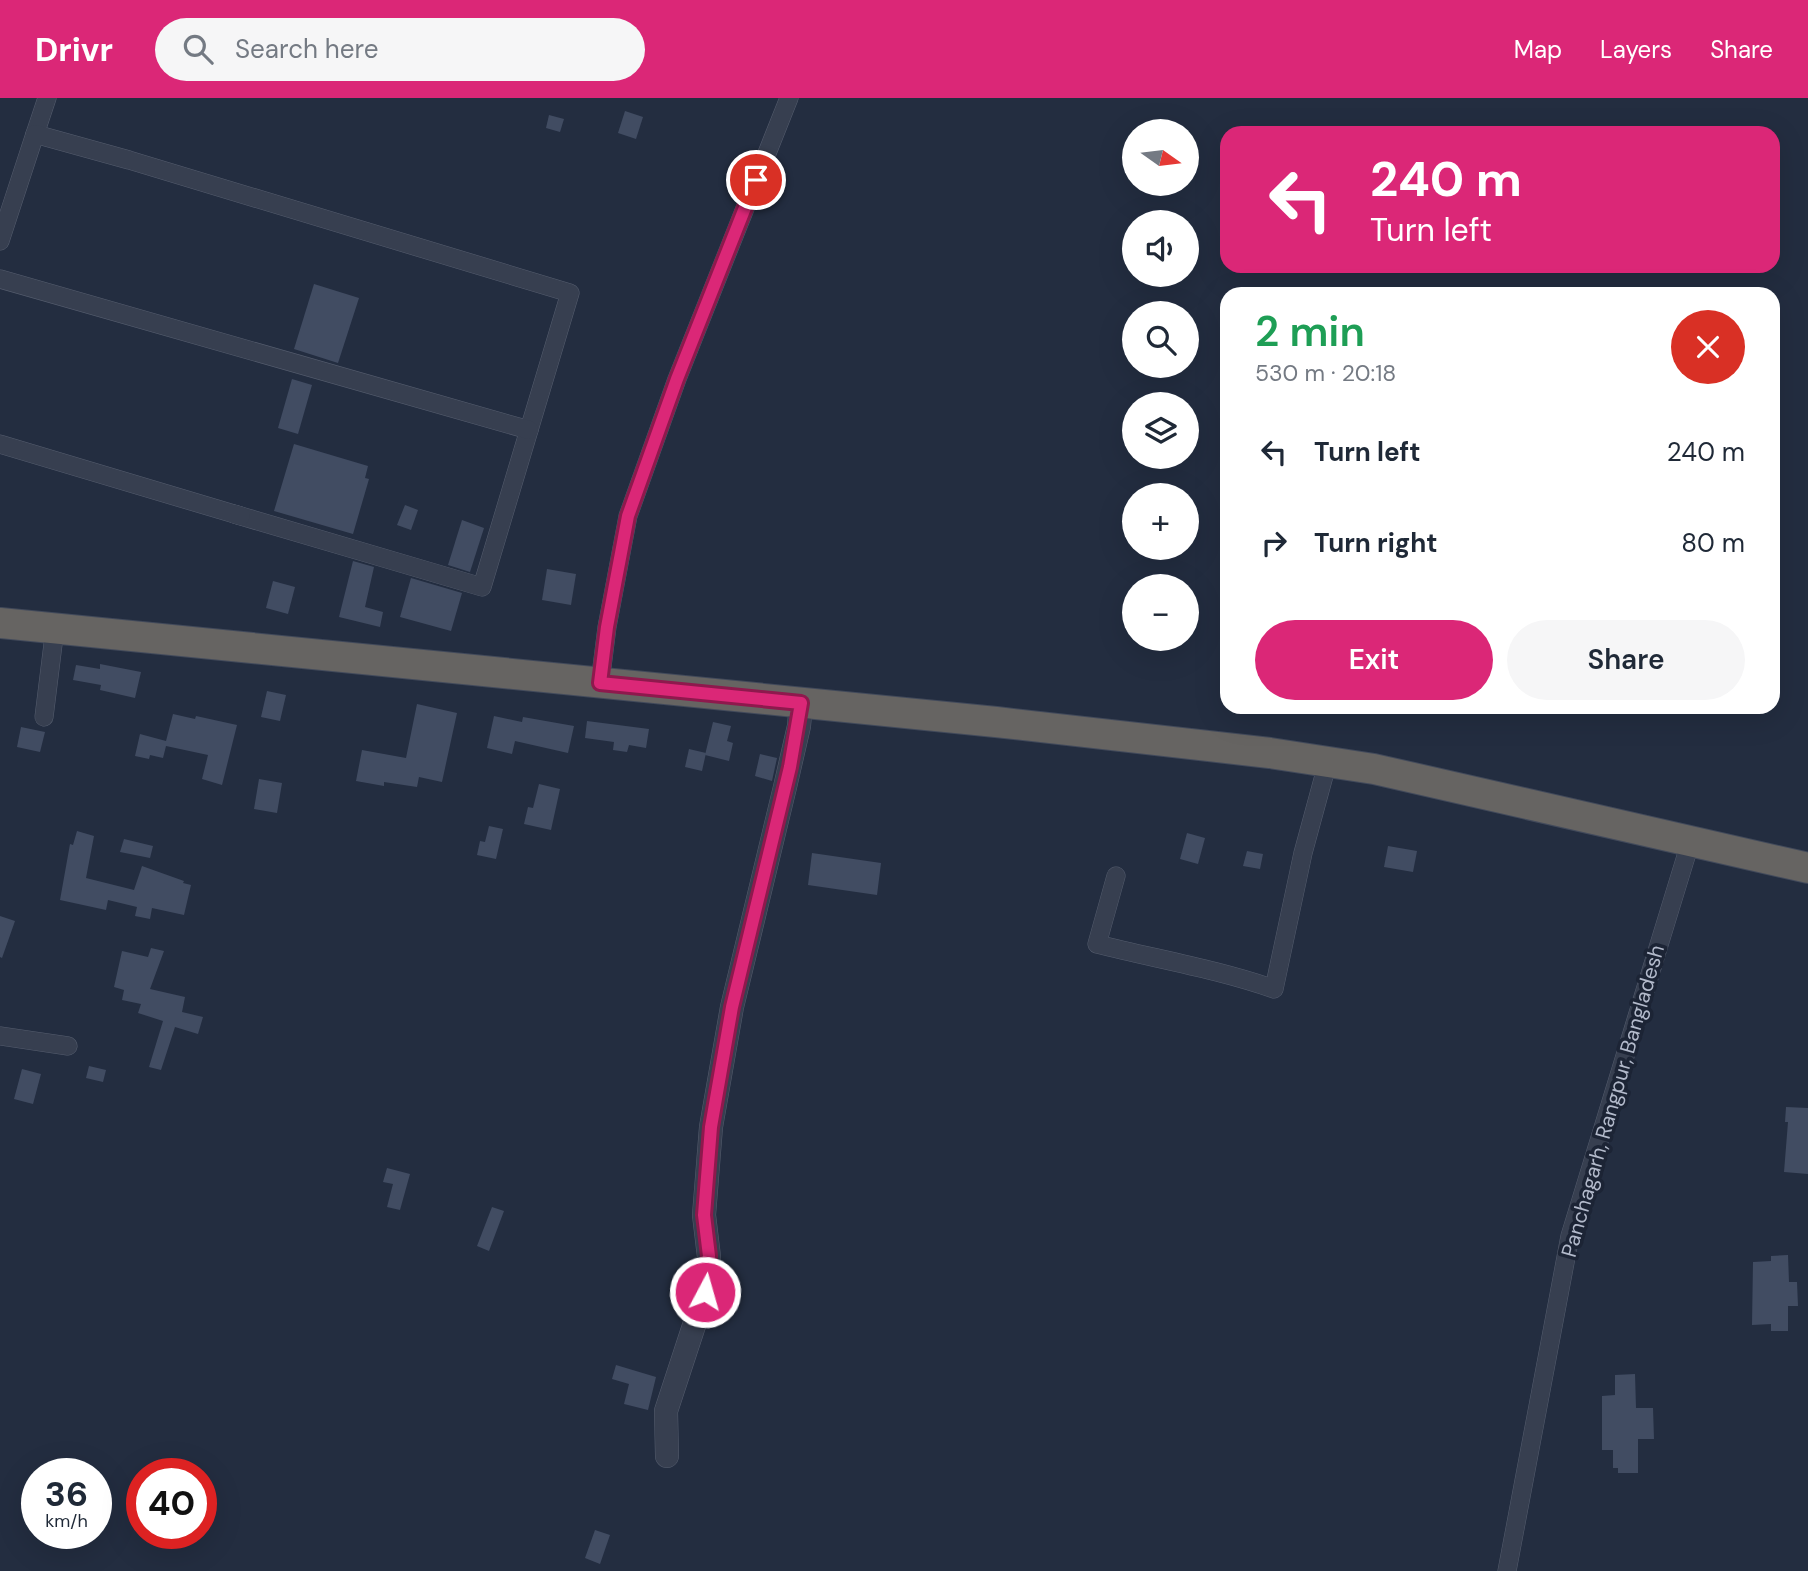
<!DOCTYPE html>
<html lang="en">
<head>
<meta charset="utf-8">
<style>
  body { margin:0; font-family:"DM Sans",sans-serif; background:#f6f6f7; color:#1f2937; height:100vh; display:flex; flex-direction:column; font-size:26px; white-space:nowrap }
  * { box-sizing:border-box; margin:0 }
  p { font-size:23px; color:#747a83 }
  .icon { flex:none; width:38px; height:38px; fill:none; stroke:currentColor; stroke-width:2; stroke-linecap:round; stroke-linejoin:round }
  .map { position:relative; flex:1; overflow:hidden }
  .details { position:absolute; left:1220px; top:189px; width:560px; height:427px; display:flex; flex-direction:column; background:#fff; border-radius:21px; box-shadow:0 7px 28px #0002 }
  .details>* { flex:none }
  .hud { position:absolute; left:1220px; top:28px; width:560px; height:147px; border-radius:21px; box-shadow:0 7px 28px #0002; background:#db2777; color:#fff; overflow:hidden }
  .needle { width:46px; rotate:104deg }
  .buttons { position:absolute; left:1122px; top:21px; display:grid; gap:14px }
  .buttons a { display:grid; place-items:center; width:77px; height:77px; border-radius:50%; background:#fff; box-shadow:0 7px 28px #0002; font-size:35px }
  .speed { position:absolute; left:21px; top:1360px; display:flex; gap:14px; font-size:35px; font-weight:700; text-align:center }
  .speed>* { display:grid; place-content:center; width:91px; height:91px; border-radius:50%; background:#fff; box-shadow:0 7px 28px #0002; line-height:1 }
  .speed small { font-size:18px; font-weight:400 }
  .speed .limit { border:10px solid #d22; background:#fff; color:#111 }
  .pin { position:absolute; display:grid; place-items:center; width:60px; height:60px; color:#fff; margin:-30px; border:4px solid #fff; border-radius:50%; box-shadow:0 2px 7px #0007 }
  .me { position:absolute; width:77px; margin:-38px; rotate:6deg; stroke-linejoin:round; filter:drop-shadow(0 0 5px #0008) }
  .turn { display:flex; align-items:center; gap:24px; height:147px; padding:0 35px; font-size:32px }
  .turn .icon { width:91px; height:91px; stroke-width:2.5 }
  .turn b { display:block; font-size:49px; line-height:60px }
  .round { display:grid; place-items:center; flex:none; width:74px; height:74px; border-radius:37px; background:#f6f6f7 }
  .summary { display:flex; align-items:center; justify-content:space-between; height:119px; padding:0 35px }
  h1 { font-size:42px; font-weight:600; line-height:52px; color:#1e9e55 }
  .action { display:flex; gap:14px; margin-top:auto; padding:14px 35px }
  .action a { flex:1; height:80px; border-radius:42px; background:#db2777; color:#fff; font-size:28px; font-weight:600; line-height:80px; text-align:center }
  .action a+a { background:#f6f6f7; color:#1f2937 }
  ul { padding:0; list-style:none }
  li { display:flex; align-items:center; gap:21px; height:91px; padding:0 35px }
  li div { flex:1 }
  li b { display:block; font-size:26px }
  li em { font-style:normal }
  header { display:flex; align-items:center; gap:42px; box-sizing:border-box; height:98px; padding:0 35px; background:#db2777; color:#fff }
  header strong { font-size:33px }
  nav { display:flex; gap:38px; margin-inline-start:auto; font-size:24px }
  .search { width:490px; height:63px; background:#f6f6f7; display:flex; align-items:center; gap:18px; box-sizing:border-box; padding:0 24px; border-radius:38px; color:#747a83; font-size:26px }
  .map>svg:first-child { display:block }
</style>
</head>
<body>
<header>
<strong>Drivr</strong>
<div class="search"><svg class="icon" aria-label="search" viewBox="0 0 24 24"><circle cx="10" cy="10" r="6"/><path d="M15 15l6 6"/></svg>Search here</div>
<nav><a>Map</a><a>Layers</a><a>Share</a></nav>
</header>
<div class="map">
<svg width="1808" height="1473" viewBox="0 0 1808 1473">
  <rect width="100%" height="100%" fill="#232d40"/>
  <g fill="#414c62">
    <polygon points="625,13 643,19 636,41 618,35"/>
    <polygon points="549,17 564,21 560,34 546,30"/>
    <polygon points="314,186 359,200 338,265 294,251"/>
    <polygon points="292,281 312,287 298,336 278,330"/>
    <polygon points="294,346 368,368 365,380 369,381 353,436 274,413"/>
    <polygon points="405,407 418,412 411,432 397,427"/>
    <polygon points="462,422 484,430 470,474 448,467"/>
    <polygon points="353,463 374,469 365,509 383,514 380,529 339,519"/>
    <polygon points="547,471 576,476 571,507 542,502"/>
    <polygon points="411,480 462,495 451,533 400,519"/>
    <polygon points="273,483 295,489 288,516 266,510"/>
    <polygon points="100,566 141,574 135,600 100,592 101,587 73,582 76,567 100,571"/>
    <polygon points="267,593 286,597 280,623 261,619"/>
    <polygon points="417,606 457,615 442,684 419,679 417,689 384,684 384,688 356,683 362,652 406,660"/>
    <polygon points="173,616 195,621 196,618 237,627 222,687 202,681 208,657 166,648 163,660 150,657 149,661 135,658 140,636 166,643"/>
    <polygon points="494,618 522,624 523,619 574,628 568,655 515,643 512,656 487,650"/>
    <polygon points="587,623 649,631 646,650 629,647 627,654 613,652 614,644 585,640"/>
    <polygon points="713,624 731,628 727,643 733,645 729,663 705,657"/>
    <polygon points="21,629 45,634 40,654 17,649"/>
    <polygon points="689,651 706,655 702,673 685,669"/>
    <polygon points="760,656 777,660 772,683 755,678"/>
    <polygon points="259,681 282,685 277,715 254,711"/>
    <polygon points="539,686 560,691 551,732 524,726 528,709 533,710"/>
    <polygon points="489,728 503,731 496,761 477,757 480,743 485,744"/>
    <polygon points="77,733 94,738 86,780 134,792 142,768 184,783 183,785 191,787 184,817 152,810 150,821 135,818 137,809 108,802 106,812 60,802 70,746 73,747"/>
    <polygon points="1187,735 1205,740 1198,766 1180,761"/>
    <polygon points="124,741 153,748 150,760 120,754"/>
    <polygon points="1388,748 1417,753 1413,774 1384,769"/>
    <polygon points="1247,753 1263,756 1260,771 1243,768"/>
    <polygon points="812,755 881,765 877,797 808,787"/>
    <polygon points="0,818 15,823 2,860 0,859"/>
    <polygon points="151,850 164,853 150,891 185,899 182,914 203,919 198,936 175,929 161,972 149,969 163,923 138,915 141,906 122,902 124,892 114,889 122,853 148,859"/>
    <polygon points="89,968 106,972 103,984 86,980"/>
    <polygon points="22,971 41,976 33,1006 14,1001"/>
    <polygon points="1786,1009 1808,1010 1808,1076 1784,1074 1788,1024 1785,1024"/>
    <polygon points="387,1070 410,1076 400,1112 387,1109 393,1086 383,1084"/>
    <polygon points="492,1109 504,1113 489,1153 477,1148"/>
    <polygon points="1788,1157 1789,1184 1797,1184 1798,1208 1788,1208 1788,1233 1771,1233 1771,1226 1752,1227 1753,1164 1771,1163 1771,1158"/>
    <polygon points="616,1267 656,1279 648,1312 624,1306 629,1286 612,1281"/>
    <polygon points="1635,1276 1636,1310 1653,1310 1654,1341 1638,1341 1638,1375 1618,1375 1618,1370 1613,1370 1613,1352 1602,1352 1602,1298 1615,1297 1615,1277"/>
    <polygon points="595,1432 610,1437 600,1466 585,1460"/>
  </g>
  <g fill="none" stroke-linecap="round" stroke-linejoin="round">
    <g stroke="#555d6e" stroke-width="19">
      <g id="minor">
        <polyline points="35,36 47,0"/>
        <polyline points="0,143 35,36 129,62 570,195 482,489 234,416"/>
        <polyline points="0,181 529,332"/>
        <polyline points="0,346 241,418"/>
        <polyline points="600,585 607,529 628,418 677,281 789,0"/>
        <polyline points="44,619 55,530"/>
        <path d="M1116,778l-19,68c59,15 120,25 177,45l29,-136 25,-92"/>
        <polyline points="0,938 68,948"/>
        <polyline points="1507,1473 1570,1138 1691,742"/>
      </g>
    </g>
    <g stroke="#555d6e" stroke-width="24">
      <polyline id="tertiary" points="667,1358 666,1313 705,1194 709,1159 704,1117 711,1029 732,909 785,689 799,628 801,605"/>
    </g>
    <g stroke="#424a5b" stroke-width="32">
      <polyline id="trunk" points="0,525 996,624 1270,655 1374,671 1808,770"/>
    </g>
    <use href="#minor" stroke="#373f50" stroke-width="18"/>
    <use href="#tertiary" stroke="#373f50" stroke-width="23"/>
    <use href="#trunk" stroke="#666462" stroke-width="30"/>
  </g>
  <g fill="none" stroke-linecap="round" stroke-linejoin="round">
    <g stroke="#8e194d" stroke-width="18">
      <polyline id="route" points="705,1194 709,1158 704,1117 711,1029 732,909 790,669 801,605 600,585 607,529 628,418 677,281 756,82"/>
    </g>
    <use href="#route" stroke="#db2777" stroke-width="12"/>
  </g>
  <g text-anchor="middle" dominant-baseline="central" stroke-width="7" stroke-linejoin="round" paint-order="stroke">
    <g font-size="21" fill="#b3bacb" stroke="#1c2435">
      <text transform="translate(1613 1003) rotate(-74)">Panchagarh, Rangpur, Bangladesh</text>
    </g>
  </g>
</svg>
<div class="buttons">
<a><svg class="needle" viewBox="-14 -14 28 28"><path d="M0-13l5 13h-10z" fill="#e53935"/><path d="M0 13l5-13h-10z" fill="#747a83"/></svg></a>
<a><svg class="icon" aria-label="sound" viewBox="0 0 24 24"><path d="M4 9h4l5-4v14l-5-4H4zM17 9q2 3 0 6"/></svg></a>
<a><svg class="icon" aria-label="search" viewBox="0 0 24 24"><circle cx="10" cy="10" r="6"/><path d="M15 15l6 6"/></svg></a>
<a><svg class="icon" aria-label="layers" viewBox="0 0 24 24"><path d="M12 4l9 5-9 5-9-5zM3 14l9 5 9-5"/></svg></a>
<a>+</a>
<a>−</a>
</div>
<div class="speed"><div>36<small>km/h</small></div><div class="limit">40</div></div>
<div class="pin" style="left:756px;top:82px;background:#d93025"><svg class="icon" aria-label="arrive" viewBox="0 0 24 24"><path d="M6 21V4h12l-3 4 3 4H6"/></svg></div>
<svg class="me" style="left:705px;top:1194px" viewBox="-20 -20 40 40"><circle r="17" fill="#db2777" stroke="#fff" stroke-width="3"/><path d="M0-11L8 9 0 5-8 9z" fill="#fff"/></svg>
<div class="hud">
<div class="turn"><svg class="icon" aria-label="left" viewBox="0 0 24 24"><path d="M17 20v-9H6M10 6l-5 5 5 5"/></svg><div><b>240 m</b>Turn left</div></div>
</div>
<section class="details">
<div class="summary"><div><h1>2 min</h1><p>530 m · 20:18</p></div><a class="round" style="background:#d93025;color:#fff"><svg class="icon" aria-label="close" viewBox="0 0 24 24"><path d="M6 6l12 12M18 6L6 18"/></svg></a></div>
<ul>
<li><svg class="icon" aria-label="left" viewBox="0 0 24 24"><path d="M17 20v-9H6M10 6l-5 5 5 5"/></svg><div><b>Turn left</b></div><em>240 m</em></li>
<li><svg class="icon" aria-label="right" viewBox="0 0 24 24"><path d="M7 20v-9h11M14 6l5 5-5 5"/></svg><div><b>Turn right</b></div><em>80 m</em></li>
</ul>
<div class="action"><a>Exit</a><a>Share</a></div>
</section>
</div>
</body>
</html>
